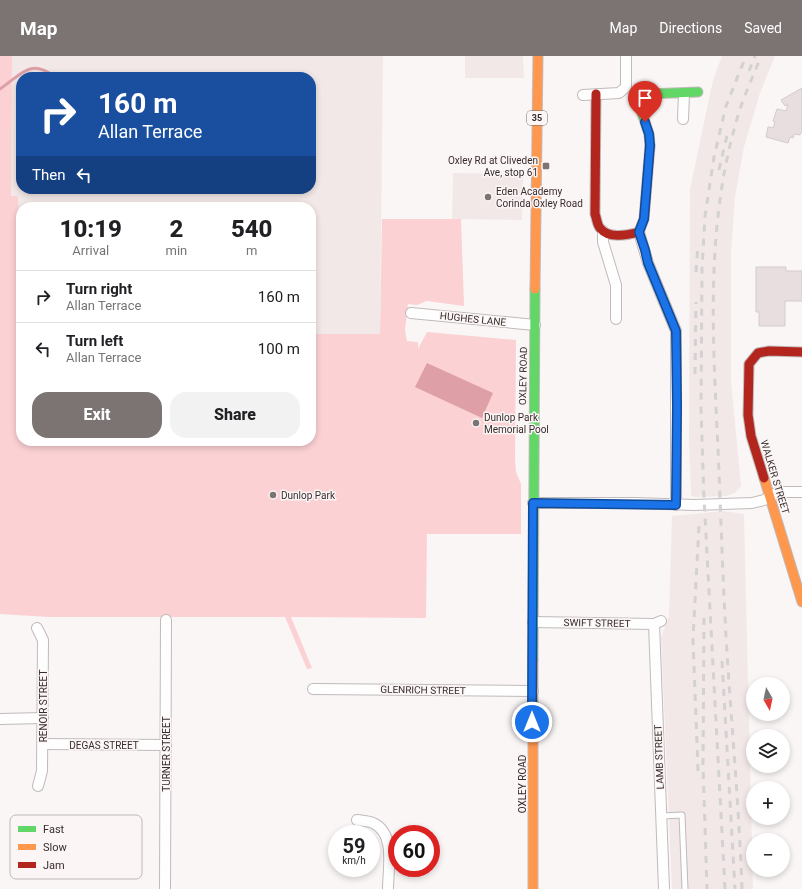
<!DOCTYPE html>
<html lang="en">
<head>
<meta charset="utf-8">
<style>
  body { margin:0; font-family:Roboto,sans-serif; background:#f2f2f2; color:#202124; height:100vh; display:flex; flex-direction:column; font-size:15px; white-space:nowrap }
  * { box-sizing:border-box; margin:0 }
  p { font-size:13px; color:#757577 }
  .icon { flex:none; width:22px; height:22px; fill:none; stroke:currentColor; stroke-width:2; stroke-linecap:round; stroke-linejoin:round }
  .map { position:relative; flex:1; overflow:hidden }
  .drawer { position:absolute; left:16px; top:146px; width:300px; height:244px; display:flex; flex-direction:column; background:#fff; border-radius:16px; box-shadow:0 2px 6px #0003 }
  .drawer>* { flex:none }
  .banner { position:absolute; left:16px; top:16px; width:300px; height:122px; border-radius:16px; box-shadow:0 2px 6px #0003; background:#1a4fa0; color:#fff; overflow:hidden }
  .needle { width:26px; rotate:171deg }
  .fabs { position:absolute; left:746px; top:621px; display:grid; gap:8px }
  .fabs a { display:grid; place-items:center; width:44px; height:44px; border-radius:50%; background:#fff; box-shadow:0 2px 6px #0003; font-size:20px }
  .speed { position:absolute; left:328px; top:769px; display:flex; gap:8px; font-size:20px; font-weight:700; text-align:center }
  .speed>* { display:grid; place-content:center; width:52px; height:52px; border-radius:50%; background:#fff; box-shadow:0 2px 6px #0003; line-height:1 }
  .speed small { font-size:10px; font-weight:400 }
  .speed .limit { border:6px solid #d22; background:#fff; color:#111 }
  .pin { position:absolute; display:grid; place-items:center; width:34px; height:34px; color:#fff; margin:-41px -17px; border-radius:50% 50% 50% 0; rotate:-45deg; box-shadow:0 0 4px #0007 }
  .pin .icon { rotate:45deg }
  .me { position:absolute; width:44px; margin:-22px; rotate:0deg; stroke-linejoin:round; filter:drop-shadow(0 0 3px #0008) }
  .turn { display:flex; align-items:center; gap:14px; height:84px; padding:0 16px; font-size:18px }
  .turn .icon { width:52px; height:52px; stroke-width:2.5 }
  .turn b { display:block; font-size:28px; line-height:34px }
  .then { display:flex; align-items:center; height:38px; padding:0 16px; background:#0003; gap:8px; font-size:15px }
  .eta { display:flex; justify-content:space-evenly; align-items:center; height:68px; text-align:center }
  .eta b { font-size:24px; font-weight:800; line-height:28px }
  .action { display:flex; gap:8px; margin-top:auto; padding:8px 16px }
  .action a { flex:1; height:46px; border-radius:16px; background:#7c7373; color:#fff; font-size:16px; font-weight:800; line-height:46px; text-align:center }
  .action a+a { background:#f2f2f2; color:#202124 }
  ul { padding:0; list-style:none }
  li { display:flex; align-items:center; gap:12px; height:52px; padding:0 16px; border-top:1px solid #e0e0e0 }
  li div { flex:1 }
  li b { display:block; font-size:15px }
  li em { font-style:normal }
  header { display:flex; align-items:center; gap:24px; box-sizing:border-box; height:56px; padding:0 20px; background:#7c7373; color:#fff }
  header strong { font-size:19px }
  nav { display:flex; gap:22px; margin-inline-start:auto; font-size:14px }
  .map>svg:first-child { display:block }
</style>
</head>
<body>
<header>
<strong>Map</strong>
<nav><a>Map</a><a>Directions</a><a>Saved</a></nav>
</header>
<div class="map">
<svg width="802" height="833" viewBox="0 0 802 833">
  <rect width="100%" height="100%" fill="#faf6f6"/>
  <g fill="#f3e8e8" fill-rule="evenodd">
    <path d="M12,0h371l-3,279 -69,-1v-127h-290v125h-2l-1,-135 -7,-1zM21,21h290v112h-290z"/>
    <polygon points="465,0 523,0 524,22 465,22"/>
    <polygon points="722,0 775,0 760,37 744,91 735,141 731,198 731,325 741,430 735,437 727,440 694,441 691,439 689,383 690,133 713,24"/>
    <polygon points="453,117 523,118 522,164 452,163"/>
    <polygon points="724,455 744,458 753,833 672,833 661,581 669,560 672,460"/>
  </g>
  <polygon fill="#fbd1d4" points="0,0 12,0 11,140 18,140 21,385 311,385 311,278 380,278 382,163 461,163 464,250 427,245 417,249 408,248 405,274 407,285 418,286 418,293 427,276 516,284 515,404 516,416 521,428 521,478 427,478 426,562 291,561 312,612 307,613 285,561 49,561 0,558"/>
  <polygon fill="#dea0a6" points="427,307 493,337 482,362 415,331"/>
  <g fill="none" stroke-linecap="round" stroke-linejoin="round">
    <path stroke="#dea0a6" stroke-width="3" d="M0,33c22,-15 30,-31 55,-12"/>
  </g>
  <g fill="#e8dedf" stroke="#d4cccc">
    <polygon points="802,32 802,75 800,79 794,78 793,82 790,81 788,87 766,81 768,71 773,72 775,66 773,65 777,53 786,55 788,48 785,50 781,44"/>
    <polygon points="756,211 786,211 786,215 802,215 802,245 785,245 785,270 759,270 759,256 756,256"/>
  </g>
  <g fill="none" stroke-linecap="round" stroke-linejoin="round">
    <g stroke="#c1baba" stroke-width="7">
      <polyline id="lane" points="662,760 682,759 685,833"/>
    </g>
    <g stroke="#c1baba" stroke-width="12">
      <g id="street">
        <polyline points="583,39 619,37 626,31 626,0"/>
        <polyline points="683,63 684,38"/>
        <polyline points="603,175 603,186 616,229 616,263"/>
        <polyline points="639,176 648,207 676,275 676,449"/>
        <polyline points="411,257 535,269"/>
        <polyline points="533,447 635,447 694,449 752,447 764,444 775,438 781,436 802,436"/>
        <polyline points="533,566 654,568 661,565"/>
        <polyline points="654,568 664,833"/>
        <polyline points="37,572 43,584 42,715 38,730"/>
        <polyline points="313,633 533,635"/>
        <polyline points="0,663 43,662"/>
        <polyline points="43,688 166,689"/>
        <path d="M357,764c5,1 11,1 16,3 23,10 15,46 15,66"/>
        <polyline points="165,833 166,564"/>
      </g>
    </g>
    <g stroke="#c1baba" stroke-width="11">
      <g id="fast">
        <polyline points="650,90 649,78 637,42 647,38 698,36"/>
        <polyline points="533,604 535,233"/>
      </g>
    </g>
    <g stroke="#c1baba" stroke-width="11">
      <g id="slow">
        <polyline points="535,233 538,0"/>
        <polyline points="764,422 802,546"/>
        <polyline points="533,604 533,833"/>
      </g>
    </g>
    <g stroke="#c1baba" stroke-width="11">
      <g id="jam">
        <path d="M596,38l-1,120c2,5 2,12 6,15 8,10 27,6 38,3l5,-13 6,-73"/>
        <polyline points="764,422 751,380 748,359 749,308 758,297 769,295 802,296"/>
      </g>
    </g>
    <use href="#lane" stroke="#fefefe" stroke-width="5"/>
    <use href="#street" stroke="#fefefe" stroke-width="10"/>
    <use href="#fast" stroke="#63d668" stroke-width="9"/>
    <use href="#slow" stroke="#ff974d" stroke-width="9"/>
    <use href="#jam" stroke="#b3261e" stroke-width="9"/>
    <g stroke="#d3d1d1" stroke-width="3" stroke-dasharray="7 7" stroke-linecap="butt">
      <polyline points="749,15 755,0"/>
      <polyline points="719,114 728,75"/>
      <polyline points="696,216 698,188"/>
      <polyline points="695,318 696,246"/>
      <polyline points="704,562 703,709 707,833"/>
      <polyline points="722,605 735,833"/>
      <polyline points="698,715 693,583 699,469"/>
      <polyline points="725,833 704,442 701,353 702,213 705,160 714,101 726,50 746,0"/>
      <path d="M742,833c-3,-84 -11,-169 -16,-253 -3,-55 -5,-110 -7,-165 -5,-117 -16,-237 18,-352 6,-22 16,-42 24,-63"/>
    </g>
  </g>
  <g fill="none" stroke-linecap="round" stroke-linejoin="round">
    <g stroke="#114b97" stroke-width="10">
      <polyline id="route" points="532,666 533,447 676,449 677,350 676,275 648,207 645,194 639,176 644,163 650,89 649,78 645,66"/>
    </g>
    <use href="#route" stroke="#1a73e8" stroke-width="7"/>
  </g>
  <g fill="#7c7373" stroke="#fbf5f5" stroke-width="1.5">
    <rect x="542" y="106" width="8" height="8" rx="2"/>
    <circle cx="488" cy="141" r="4"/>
    <circle cx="476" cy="367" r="4"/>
    <circle cx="273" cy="439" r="4"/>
  </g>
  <g text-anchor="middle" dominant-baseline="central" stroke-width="3" stroke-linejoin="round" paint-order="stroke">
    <rect fill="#fbf5f5" stroke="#726969" stroke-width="1" x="527" y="55" width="20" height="14" rx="3"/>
    <g font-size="9" font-weight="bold" fill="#382d2d">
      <text x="537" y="62">35</text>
    </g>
    <g font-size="10" fill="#382d2d" stroke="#fbf5f5" text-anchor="start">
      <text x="538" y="104" text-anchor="end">Oxley Rd at Cliveden<tspan x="538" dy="12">Ave, stop 61</tspan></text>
      <text x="496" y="135">Eden Academy<tspan x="496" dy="12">Corinda Oxley Road</tspan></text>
      <text x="484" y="361">Dunlop Park<tspan x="484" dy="12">Memorial Pool</tspan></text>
      <text x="281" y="439">Dunlop Park</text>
    </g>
    <g font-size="10" fill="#382d2d" stroke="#fbf5f5">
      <text transform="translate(473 263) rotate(6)">HUGHES LANE</text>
      <text transform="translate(523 320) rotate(-89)">OXLEY ROAD</text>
      <text transform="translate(775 421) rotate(73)">WALKER STREET</text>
      <text transform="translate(597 567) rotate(1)">SWIFT STREET</text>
      <text transform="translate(423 634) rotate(1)">GLENRICH STREET</text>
      <text transform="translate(43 650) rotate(-90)">RENOIR STREET</text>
      <text x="104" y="689">DEGAS STREET</text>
      <text transform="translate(166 698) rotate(-90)">TURNER STREET</text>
      <text transform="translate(659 701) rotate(-92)">LAMB STREET</text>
      <text transform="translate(522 728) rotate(-90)">OXLEY ROAD</text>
    </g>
  </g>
  <rect x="10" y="759" width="132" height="64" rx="6" fill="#fbf5f5" stroke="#c0b9b9" stroke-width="1"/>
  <rect x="18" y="770" width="18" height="6" fill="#63d668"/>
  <rect x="18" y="788" width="18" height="6" fill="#ff974d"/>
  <rect x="18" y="806" width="18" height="6" fill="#b3261e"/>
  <g font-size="11" fill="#382d2d">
    <text x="43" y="777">Fast</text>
    <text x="43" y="795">Slow</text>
    <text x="43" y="813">Jam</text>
  </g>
</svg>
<div class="fabs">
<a><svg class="needle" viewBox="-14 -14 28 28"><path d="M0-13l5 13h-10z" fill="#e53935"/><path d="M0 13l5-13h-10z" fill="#757577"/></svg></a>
<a><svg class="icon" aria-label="layers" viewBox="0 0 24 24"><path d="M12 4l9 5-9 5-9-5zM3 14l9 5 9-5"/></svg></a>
<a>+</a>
<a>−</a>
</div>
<div class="speed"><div>59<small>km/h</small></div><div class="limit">60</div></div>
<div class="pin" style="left:645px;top:66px;background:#d93025"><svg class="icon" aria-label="arrive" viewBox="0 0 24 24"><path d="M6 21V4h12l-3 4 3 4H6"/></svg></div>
<svg class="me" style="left:532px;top:666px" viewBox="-20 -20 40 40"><circle r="17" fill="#1a73e8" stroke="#fff" stroke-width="3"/><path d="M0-11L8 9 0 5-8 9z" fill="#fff"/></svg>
<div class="banner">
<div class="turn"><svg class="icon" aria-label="right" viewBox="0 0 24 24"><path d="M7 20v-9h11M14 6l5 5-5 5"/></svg><div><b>160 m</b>Allan Terrace</div></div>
<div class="then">Then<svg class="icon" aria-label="left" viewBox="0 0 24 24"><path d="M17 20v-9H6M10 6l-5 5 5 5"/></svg></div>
</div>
<section class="drawer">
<div class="eta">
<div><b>10:19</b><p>Arrival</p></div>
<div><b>2</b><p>min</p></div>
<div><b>540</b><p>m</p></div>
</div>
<ul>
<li><svg class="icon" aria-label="right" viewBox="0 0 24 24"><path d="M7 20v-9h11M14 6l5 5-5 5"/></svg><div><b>Turn right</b><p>Allan Terrace</p></div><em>160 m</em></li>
<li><svg class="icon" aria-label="left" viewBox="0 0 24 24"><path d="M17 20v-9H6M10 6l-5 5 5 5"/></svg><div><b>Turn left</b><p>Allan Terrace</p></div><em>100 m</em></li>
</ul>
<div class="action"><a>Exit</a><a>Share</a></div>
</section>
</div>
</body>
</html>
